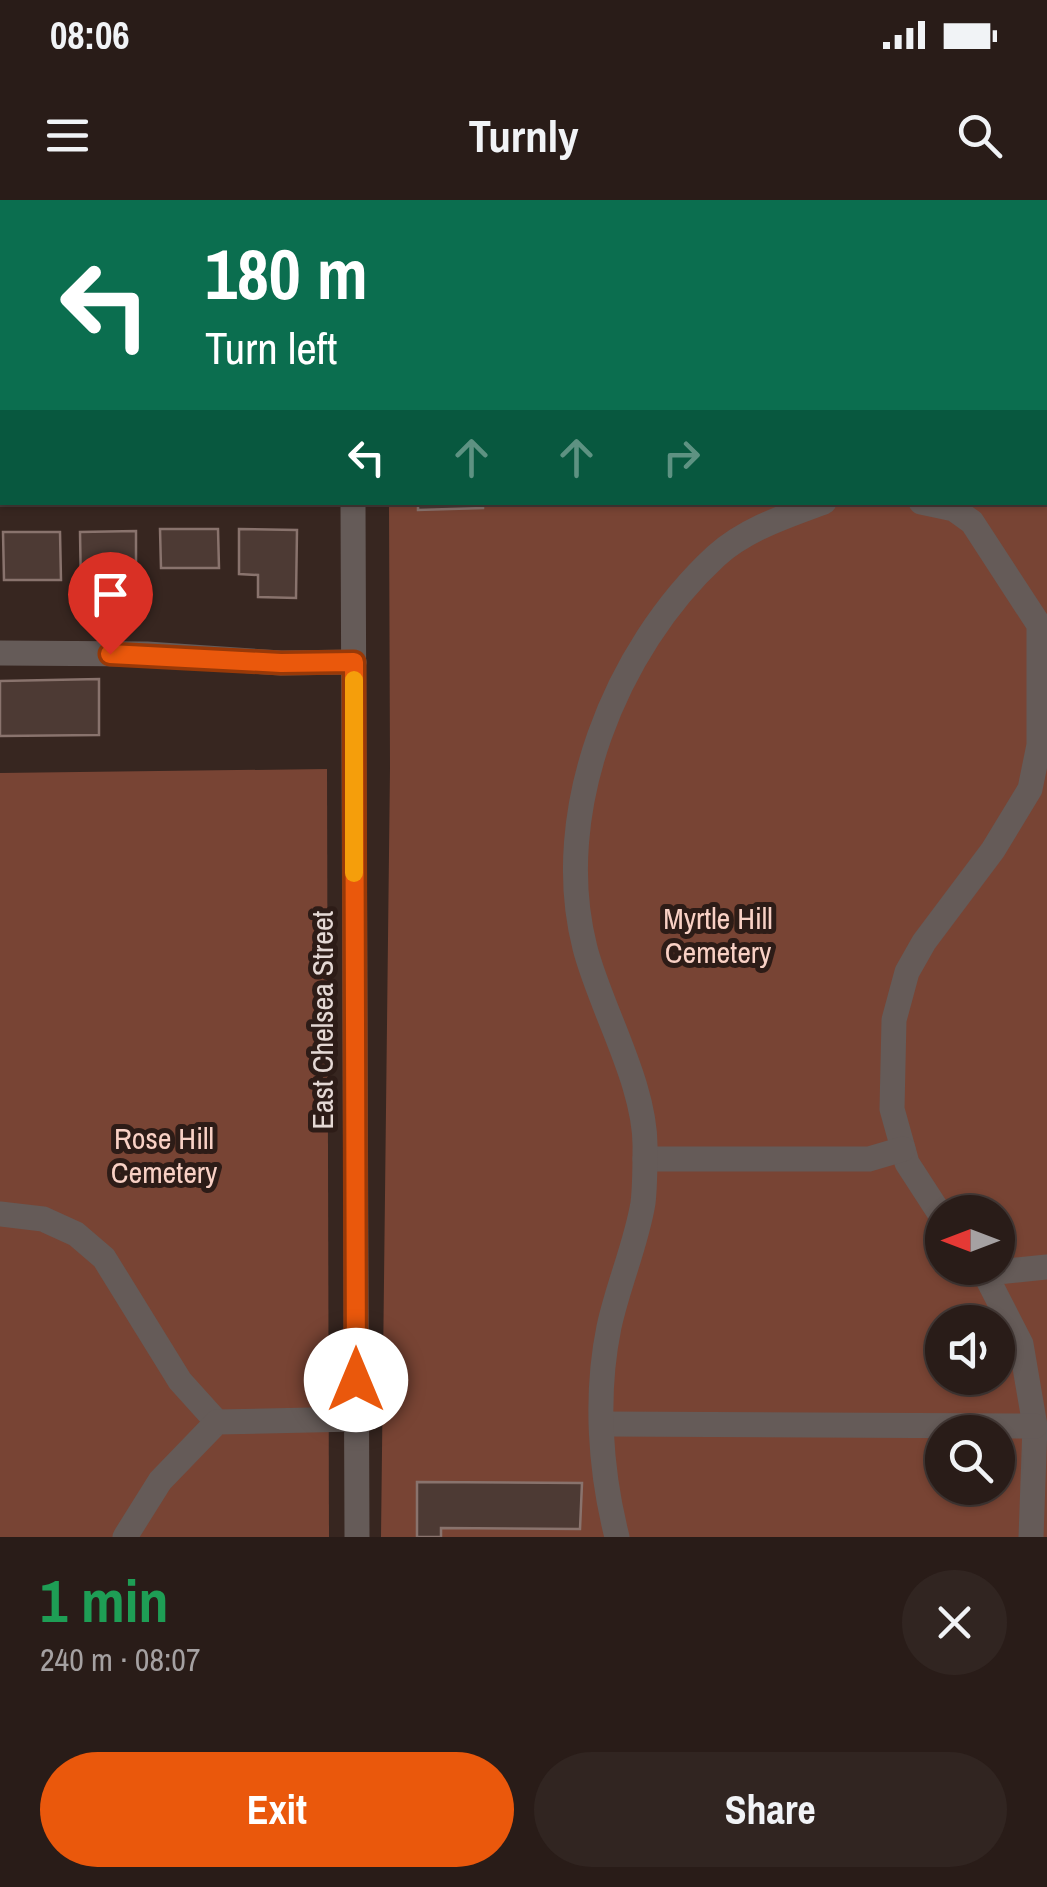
<!DOCTYPE html>
<html lang="en">
<head>
<meta charset="utf-8">
<style>
  body { margin:0; font-family:"Archivo Narrow",sans-serif; background:#312521; color:#f1f3f6; height:100vh; display:flex; flex-direction:column; font-size:38px; white-space:nowrap }
  * { box-sizing:border-box; margin:0 }
  p { font-size:32px; color:#a5a1a2 }
  .icon { flex:none; width:55px; height:55px; fill:none; stroke:currentColor; stroke-width:2; stroke-linecap:round; stroke-linejoin:round }
  .map { position:relative; height:1337px; overflow:hidden }
  .panel { display:flex; flex-direction:column; background:#291c18; flex:1 }
  .panel>* { flex:none }
  .guide { position:absolute; left:0px; top:0px; width:1048px; height:305px; box-shadow:0 2px 8px #0004,0 0 0 2px #453a37; background:#0b6e4f; color:#fff; overflow:hidden }
  .needle { width:65px; rotate:270deg }
  .fabs { position:absolute; left:925px; top:995px; display:grid; gap:20px }
  .fabs a { display:grid; place-items:center; width:90px; height:90px; border-radius:50%; background:#291c18; box-shadow:0 2px 8px #0004,0 0 0 2px #453a37; font-size:50px }
  .pin { position:absolute; display:grid; place-items:center; width:85px; height:85px; color:#fff; margin:-102px -42px; border-radius:50% 50% 50% 0; rotate:-45deg; box-shadow:0 0 10px #0007 }
  .pin .icon { rotate:45deg }
  .me { position:absolute; width:110px; margin:-55px; rotate:0deg; stroke-linejoin:round; filter:drop-shadow(0 0 8px #0008) }
  .turn { display:flex; align-items:center; gap:35px; height:210px; padding:0 40px; font-size:45px }
  .turn .icon { width:130px; height:130px; stroke-width:2.5 }
  .turn b { display:block; font-size:70px; line-height:85px }
  .lanes { display:flex; align-items:center; height:95px; padding:0 40px; background:#0003; justify-content:center; gap:50px; direction:ltr }
  .lanes .off { opacity:.35 }
  .round { display:grid; place-items:center; flex:none; width:105px; height:105px; border-radius:52px; background:#312521 }
  .head { display:flex; align-items:center; justify-content:space-between; height:170px; padding:0 40px }
  h1 { font-size:60px; font-weight:700; line-height:75px; color:#1e9e55 }
  .primary-button { display:flex; gap:20px; margin-top:auto; padding:20px 40px }
  .primary-button a { flex:1; height:115px; border-radius:60px; background:#ea580c; color:#fff; font-size:40px; font-weight:700; line-height:115px; text-align:center }
  .primary-button a+a { background:#312521; color:#f1f3f6 }
  .status { display:flex; justify-content:space-between; align-items:center; height:70px; padding:0 50px; background:#291c18; direction:ltr }
  .status svg { height:28px; fill:currentColor }
  header { display:flex; justify-content:space-between; align-items:center; height:130px; padding:0 40px; background:#291c18; font-size:45px; font-weight:700 }
  .map>svg:first-child { display:block }
</style>
</head>
<body>
<div class="status"><b>08:06</b><svg viewBox="0 0 49 12"><path d="M0 12V9h3v3zM5 12V6h3v6zM10 12V3h3v9zM15 12V0h3v12zM26 1h20v11H26zM47 4h2v5h-2z"/></svg></div>
<header><svg class="icon" aria-label="menu" viewBox="0 0 24 24"><path d="M4 6h16M4 12h16M4 18h16"/></svg>Turnly<svg class="icon" aria-label="search" viewBox="0 0 24 24"><circle cx="10" cy="10" r="6"/><path d="M15 15l6 6"/></svg></header>
<div class="map">
<svg width="1047" height="1337" viewBox="0 0 1047 1337">
  <rect width="100%" height="100%" fill="#372620"/>
  <g fill="#784434" fill-rule="evenodd">
    <path d="M387,0h660v1337h-666l9,-769 -1,-265 656,-1v-300zM942,1012h56v56h-56zM942,1122h56v56h-56zM942,1232h56v56h-56z"/>
    <polygon points="327,569 329,1337 0,1337 0,573"/>
  </g>
  <g fill="#4d3a34" stroke="#89736d" stroke-width="2.5">
    <polygon points="418,302 483,302 483,308 418,310"/>
    <polygon points="160,329 218,329 219,368 161,368"/>
    <polygon points="239,329 297,330 296,398 258,397 258,375 239,374"/>
    <polygon points="136,331 136,390 81,390 80,332"/>
    <polygon points="3,332 60,332 61,380 4,380"/>
    <polygon points="99,479 99,535 0,536 0,481"/>
    <polygon points="417,1282 582,1283 580,1329 441,1328 441,1337 417,1337"/>
  </g>
  <g fill="none" stroke-linecap="round" stroke-linejoin="round">
    <g stroke="#655b58" stroke-width="25">
      <polyline points="352,0 352,2"/>
      <polyline points="688,0 688,2"/>
      <polyline points="1029,0 1030,2"/>
      <polyline points="1045,34 1047,40"/>
      <polyline points="0,259 2,259"/>
      <polyline points="1045,262 1047,259"/>
      <polyline points="353,302 357,1337"/>
      <polyline points="921,302 954,309 972,322 1039,425 1039,545 1030,589 993,650 924,742 907,772 894,820 892,909 907,963 942,1017"/>
      <polyline points="0,453 147,454 281,463 354,462"/>
      <polyline points="645,959 869,959 903,949"/>
      <polyline points="0,1014 43,1019 76,1034 104,1058 180,1181 217,1222"/>
      <polyline points="982,1068 1021,1144 1035,1226 1031,1337"/>
      <polyline points="987,1073 1047,1067"/>
      <polyline points="603,1224 1035,1226"/>
      <polyline points="125,1337 160,1281 217,1222 356,1219"/>
      <path d="M617,1337c-17,-67 -22,-142 -8,-210 9,-42 27,-82 34,-124 2,-17 2,-36 2,-53 2,-64 -44,-140 -60,-202 -35,-136 30,-299 131,-392 30,-27 70,-40 108,-54"/>
    </g>
  </g>
  <g fill="none" stroke-linecap="round" stroke-linejoin="round">
    <g stroke="#983908" stroke-width="25">
      <polyline id="route" points="110,454 281,463 354,462 356,1180"/>
    </g>
    <use href="#route" stroke="#ea580c" stroke-width="18"/>
    <polyline stroke="#f59e0b" stroke-width="18" points="354,480 354,673"/>
  </g>
  <g text-anchor="middle" dominant-baseline="central" stroke-width="10" stroke-linejoin="round" paint-order="stroke">
    <g font-size="30" fill="#f9d1c5" stroke="#2d1c17">
      <text x="718" y="718">Myrtle Hill<tspan x="718" dy="34">Cemetery</tspan></text>
      <text x="164" y="938">Rose Hill<tspan x="164" dy="34">Cemetery</tspan></text>
    </g>
    <g font-size="30" fill="#e4d8d4" stroke="#2d1c17">
      <text transform="translate(322 820) rotate(-90)">East Chelsea Street</text>
    </g>
  </g>
</svg>
<div class="fabs">
<a><svg class="needle" viewBox="-14 -14 28 28"><path d="M0-13l5 13h-10z" fill="#e53935"/><path d="M0 13l5-13h-10z" fill="#a5a1a2"/></svg></a>
<a><svg class="icon" aria-label="sound" viewBox="0 0 24 24"><path d="M4 9h4l5-4v14l-5-4H4zM17 9q2 3 0 6"/></svg></a>
<a><svg class="icon" aria-label="search" viewBox="0 0 24 24"><circle cx="10" cy="10" r="6"/><path d="M15 15l6 6"/></svg></a>
</div>
<div class="pin" style="left:110px;top:454px;background:#d93025"><svg class="icon" aria-label="arrive" viewBox="0 0 24 24"><path d="M6 21V4h12l-3 4 3 4H6"/></svg></div>
<svg class="me" style="left:356px;top:1180px" viewBox="-20 -20 40 40"><circle r="19" fill="#fff"/><path d="M0-13L10 11 0 6-10 11z" fill="#ea580c"/></svg>
<div class="guide">
<div class="turn"><svg class="icon" aria-label="left" viewBox="0 0 24 24"><path d="M17 20v-9H6M10 6l-5 5 5 5"/></svg><div><b>180 m</b>Turn left</div></div>
<div class="lanes"><svg class="icon" aria-label="left" viewBox="0 0 24 24"><path d="M17 20v-9H6M10 6l-5 5 5 5"/></svg><svg class="icon off" aria-label="ahead" viewBox="0 0 24 24"><path d="M12 20V5M6 11l6-6 6 6"/></svg><svg class="icon off" aria-label="ahead" viewBox="0 0 24 24"><path d="M12 20V5M6 11l6-6 6 6"/></svg><svg class="icon off" aria-label="right" viewBox="0 0 24 24"><path d="M7 20v-9h11M14 6l5 5-5 5"/></svg></div>
</div>
</div>
<section class="panel">
<div class="head"><div><h1>1 min</h1><p>240 m · 08:07</p></div><a class="round"><svg class="icon" aria-label="close" viewBox="0 0 24 24"><path d="M6 6l12 12M18 6L6 18"/></svg></a></div>
<div class="primary-button"><a>Exit</a><a>Share</a></div>
</section>
</body>
</html>
